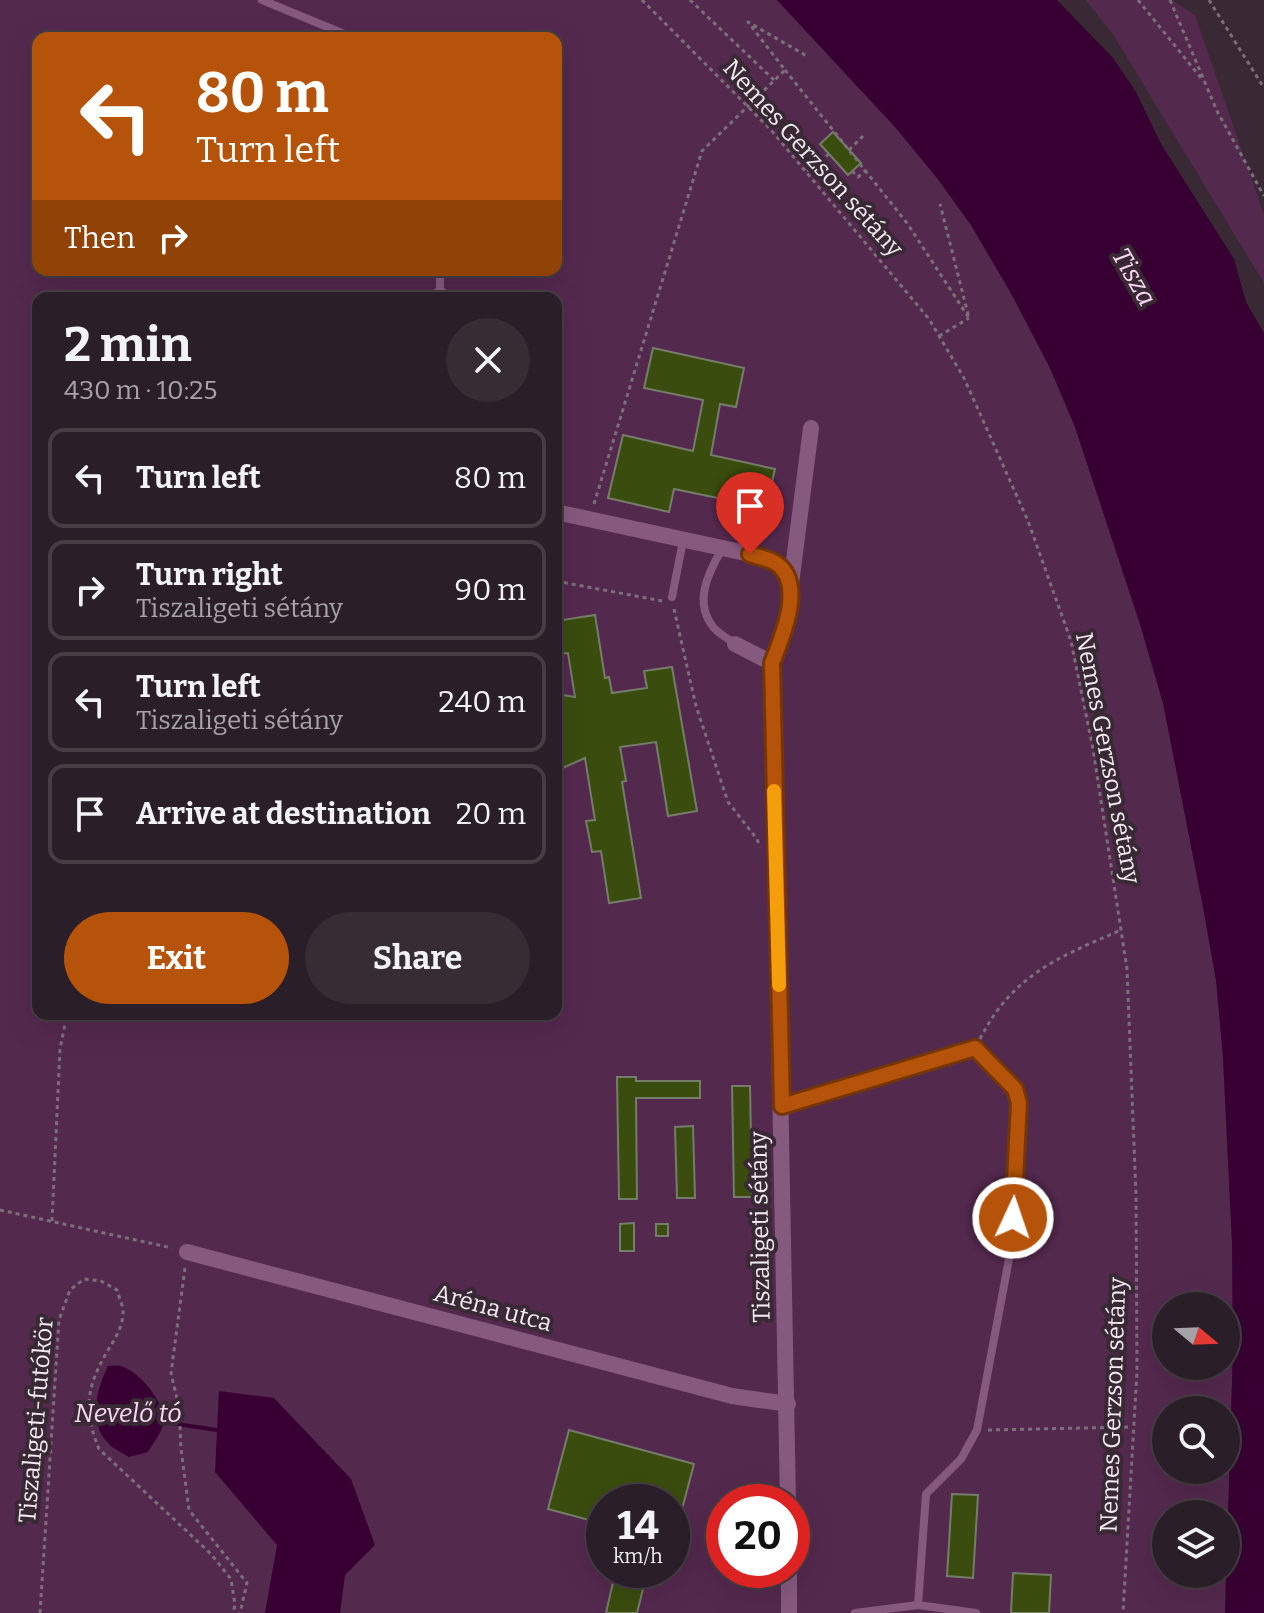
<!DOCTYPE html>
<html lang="en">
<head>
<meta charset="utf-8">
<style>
  body { margin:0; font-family:Bitter,serif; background:#362c34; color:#f1f3f6; height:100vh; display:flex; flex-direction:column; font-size:30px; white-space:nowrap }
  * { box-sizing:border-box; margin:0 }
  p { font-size:26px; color:#a5a2a8 }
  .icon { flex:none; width:44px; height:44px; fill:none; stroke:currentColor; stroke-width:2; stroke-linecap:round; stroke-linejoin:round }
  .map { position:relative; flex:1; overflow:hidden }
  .sheet { position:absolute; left:32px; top:292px; width:530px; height:728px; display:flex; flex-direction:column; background:#2a1f28; border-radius:16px; box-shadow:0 8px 32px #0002,0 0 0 2px #463d45 }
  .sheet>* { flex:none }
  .banner { position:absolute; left:32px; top:32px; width:530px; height:244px; border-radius:16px; box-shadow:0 8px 32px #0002,0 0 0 2px #463d45; background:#b45309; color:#fff; overflow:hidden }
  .needle { width:52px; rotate:109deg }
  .tools { position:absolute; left:1152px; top:1292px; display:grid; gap:16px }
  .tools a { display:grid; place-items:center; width:88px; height:88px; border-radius:50%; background:#2a1f28; box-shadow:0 8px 32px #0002,0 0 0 2px #463d45; font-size:40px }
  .speed { position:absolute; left:586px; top:1484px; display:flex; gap:16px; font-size:40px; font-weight:700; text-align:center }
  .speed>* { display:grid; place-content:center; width:104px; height:104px; border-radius:50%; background:#2a1f28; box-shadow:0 8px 32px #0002,0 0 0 2px #463d45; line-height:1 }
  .speed small { font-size:20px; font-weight:400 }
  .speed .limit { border:12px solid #d22; background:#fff; color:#111 }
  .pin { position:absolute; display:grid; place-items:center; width:68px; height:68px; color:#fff; margin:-82px -34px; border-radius:50% 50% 50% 0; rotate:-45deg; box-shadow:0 0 8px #0007 }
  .pin .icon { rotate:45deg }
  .me { position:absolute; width:88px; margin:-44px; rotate:3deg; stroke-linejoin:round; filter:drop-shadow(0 0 6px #0008) }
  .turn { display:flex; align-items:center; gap:28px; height:168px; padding:0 32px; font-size:36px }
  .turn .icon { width:104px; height:104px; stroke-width:2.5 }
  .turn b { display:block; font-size:56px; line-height:68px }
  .then { display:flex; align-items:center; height:76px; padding:0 32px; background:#0003; gap:16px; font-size:30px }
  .round { display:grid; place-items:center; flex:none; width:84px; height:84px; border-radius:42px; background:#362c34 }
  .overview { display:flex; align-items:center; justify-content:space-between; height:136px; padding:0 32px }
  h1 { font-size:48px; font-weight:700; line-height:60px }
  .primary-button { display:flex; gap:16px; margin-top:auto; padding:16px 32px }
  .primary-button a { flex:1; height:92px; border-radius:48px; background:#b45309; color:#fff; font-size:32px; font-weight:700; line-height:92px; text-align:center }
  .primary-button a+a { background:#362c34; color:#f1f3f6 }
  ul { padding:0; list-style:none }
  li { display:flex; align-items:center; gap:24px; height:100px; margin:0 16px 12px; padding:0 16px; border:4px solid #463d45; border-radius:16px }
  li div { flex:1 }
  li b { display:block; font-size:30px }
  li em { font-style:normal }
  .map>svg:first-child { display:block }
</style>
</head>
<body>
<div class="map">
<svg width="1264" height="1613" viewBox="0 0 1264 1613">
  <rect width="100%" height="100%" fill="#382935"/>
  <g fill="#54294e" fill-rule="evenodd">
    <path d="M0,0h777l118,127 42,51 34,47 41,70 38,73 25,59 64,194 24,82 40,204 13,73 7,77 9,186 1,107 -8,263h-1225zM38,38h518v232h-518zM38,298h518v716h-518zM1166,1306h60v60h-60zM1166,1410h60v60h-60zM604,1502h68v68h-68zM724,1502h68v68h-68zM1166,1514h60v60h-60z"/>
    <polygon points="1086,0 1171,0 1195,15 1264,215 1264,283 1114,36"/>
  </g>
  <g fill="#380032">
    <polygon points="777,0 1057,0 1113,58 1136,92 1161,144 1234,259 1246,302 1264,333 1264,1613 1225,1613 1233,1350 1232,1243 1223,1057 1216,980 1203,907 1163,703 1139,621 1075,427 1050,368 1012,295 971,225 937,178 895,127"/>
    <path d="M108,1366c4,0 8,-1 13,0 19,6 46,38 42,58 -2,10 -10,19 -15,28l-19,5c-6,-4 -16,-8 -21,-14 -21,-22 -11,-54 0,-77z"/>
    <polygon points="219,1391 274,1398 351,1479 375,1545 345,1575 340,1613 265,1613 277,1545 215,1472"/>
  </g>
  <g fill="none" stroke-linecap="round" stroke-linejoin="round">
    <polyline stroke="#380032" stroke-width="4" points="163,1422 217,1430"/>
  </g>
  <g fill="#3a4d0e" stroke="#757d6a" stroke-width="2">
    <polygon points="833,132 861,163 848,175 820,144"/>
    <polygon points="653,348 744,368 736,407 720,404 711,455 775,469 766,508 674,489 669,512 608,498 623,435 693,451 703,400 644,388"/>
    <polygon points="595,615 605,678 609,677 612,693 647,688 644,671 672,667 697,811 668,816 656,742 620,747 626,781 622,782 641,898 609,903 601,851 592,852 586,821 595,820 585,758 556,771 556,694 575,697 568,653 559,654 556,621"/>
    <polygon points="617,1077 636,1077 636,1081 700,1081 700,1098 636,1098 637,1199 619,1199"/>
    <polygon points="732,1086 750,1086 752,1197 734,1197"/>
    <polygon points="693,1126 695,1198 677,1198 675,1127"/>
    <polygon points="634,1223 634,1251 620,1251 620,1224"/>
    <rect x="656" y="1224" width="12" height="12"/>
    <polygon points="569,1430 694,1464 676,1532 672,1531 672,1502 604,1502 604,1524 548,1509"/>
    <polygon points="952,1494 978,1495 973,1578 947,1576"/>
    <polygon points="1013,1573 1051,1575 1049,1613 1011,1613"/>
    <polygon points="615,1574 640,1582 643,1589 637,1613 606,1613"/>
  </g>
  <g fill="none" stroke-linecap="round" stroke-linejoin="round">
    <g stroke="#7c6f79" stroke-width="3" stroke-dasharray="4 4" stroke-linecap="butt">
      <polyline points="642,0 771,130 929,319 964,378 1028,521 1071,641 1093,749 1127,969 1136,1195 1137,1371 1123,1613"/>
      <polyline points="690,0 775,81"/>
      <polyline points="1138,0 1201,78"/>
      <polyline points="1170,0 1217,111 1264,196"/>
      <polyline points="1209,0 1264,88"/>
      <polyline points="785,70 907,223 969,318 940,204"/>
      <polyline points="849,150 863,136"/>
      <polyline points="807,171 829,154"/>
      <polyline points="852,171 858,177 866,170"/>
      <polyline points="939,336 969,318"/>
      <polyline points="594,504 702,151 785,70 748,22 807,56"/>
      <polyline points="556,581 662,601"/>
      <polyline points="674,609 696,706 728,802 757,839 760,847"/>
      <path d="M980,1039c32,-64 79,-82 141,-109"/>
      <polyline points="0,1210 172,1248"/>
      <polyline points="52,1221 60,1049 67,1014"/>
      <polyline points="185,1268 171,1373 179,1407 181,1449 189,1510 247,1583 240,1613"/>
      <polyline points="988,1430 1132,1427"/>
      <path d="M40,1613l19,-293 11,-30 14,-11 17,2 16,9c2,8 7,17 6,24 -1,18 -13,31 -20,45 -18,33 -18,56 -4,90l112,105 20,25 4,26 -2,8"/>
    </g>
    <g stroke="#865a7e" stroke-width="8">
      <polyline points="262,0 354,38"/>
      <polyline points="440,294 440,270"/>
      <path d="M722,549c-14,24 -29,54 -8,79 5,6 15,11 21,16"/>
      <polyline points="672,597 683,541"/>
      <polyline points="782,1106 975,1048 1015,1089 1019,1103 1012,1243 977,1430 961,1459 926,1494 918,1605"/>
      <polyline points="855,1613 918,1605 976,1613"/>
    </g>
    <g stroke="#865a7e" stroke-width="16">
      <polyline points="440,298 440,295"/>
      <path d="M556,512l194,42c8,3 17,4 24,8 33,19 8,75 -2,101l16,839"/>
      <polyline points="791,584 811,428"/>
      <polyline points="735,644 772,663"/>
      <polyline points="187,1252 732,1396 788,1404"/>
      <polyline points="789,1570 789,1613"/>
    </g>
  </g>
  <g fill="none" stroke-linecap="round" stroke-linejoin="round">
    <g stroke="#753606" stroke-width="20">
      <path id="route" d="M750,554c7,3 17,4 24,8 33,19 8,75 -2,101l10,443 193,-58 40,41 4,14 -6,115"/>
    </g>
    <use href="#route" stroke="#b45309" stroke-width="14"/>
    <polyline stroke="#f59e0b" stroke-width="14" points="774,791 779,985"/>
  </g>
  <g text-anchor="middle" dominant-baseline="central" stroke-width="8" stroke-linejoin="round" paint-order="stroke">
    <g font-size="24" fill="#f4eaf1" stroke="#382935">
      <text transform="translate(813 158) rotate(48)">Nemes Gerzson sétány</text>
      <text transform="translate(1108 758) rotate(79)">Nemes Gerzson sétány</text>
      <text transform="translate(760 1227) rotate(-91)">Tiszaligeti sétány</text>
      <text transform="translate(493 1308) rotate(15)">Aréna utca</text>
      <text transform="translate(1113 1405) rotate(-88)">Nemes Gerzson sétány</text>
      <text transform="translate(36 1420) rotate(-85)">Tiszaligeti-futókör</text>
    </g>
    <g font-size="26" font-style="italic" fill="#fcd7f4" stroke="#382935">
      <text transform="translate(1134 277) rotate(60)">Tisza</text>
      <text x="128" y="1413">Nevelő tó</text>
    </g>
  </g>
</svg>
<div class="tools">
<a><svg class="needle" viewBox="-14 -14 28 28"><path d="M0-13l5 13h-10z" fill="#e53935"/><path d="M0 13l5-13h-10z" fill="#a5a2a8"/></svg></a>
<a><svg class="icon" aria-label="search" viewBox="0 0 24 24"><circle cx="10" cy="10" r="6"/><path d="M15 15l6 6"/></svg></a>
<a><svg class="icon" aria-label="layers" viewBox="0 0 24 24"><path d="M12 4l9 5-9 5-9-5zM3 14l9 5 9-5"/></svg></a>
</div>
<div class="speed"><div>14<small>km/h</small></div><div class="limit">20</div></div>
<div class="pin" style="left:750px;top:554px;background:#d93025"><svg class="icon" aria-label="arrive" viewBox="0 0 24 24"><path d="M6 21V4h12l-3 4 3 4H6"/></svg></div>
<svg class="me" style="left:1013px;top:1218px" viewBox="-20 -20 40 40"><circle r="17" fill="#b45309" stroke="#fff" stroke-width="3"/><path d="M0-11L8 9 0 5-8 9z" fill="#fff"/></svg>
<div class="banner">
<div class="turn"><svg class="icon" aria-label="left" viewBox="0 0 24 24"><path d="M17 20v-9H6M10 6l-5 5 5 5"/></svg><div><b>80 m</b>Turn left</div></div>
<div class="then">Then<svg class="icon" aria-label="right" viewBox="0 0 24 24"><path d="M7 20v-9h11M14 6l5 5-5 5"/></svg></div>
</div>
<section class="sheet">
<div class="overview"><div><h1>2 min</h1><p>430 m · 10:25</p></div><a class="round"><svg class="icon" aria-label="close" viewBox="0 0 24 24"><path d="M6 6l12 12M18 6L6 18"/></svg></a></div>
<ul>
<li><svg class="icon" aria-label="left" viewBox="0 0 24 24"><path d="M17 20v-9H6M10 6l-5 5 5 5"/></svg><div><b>Turn left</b></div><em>80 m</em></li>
<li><svg class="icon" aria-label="right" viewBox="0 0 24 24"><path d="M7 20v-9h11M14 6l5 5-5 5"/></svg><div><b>Turn right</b><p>Tiszaligeti sétány</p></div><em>90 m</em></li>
<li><svg class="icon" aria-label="left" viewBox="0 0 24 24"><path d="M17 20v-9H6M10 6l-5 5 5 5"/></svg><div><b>Turn left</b><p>Tiszaligeti sétány</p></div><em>240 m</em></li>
<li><svg class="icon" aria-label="arrive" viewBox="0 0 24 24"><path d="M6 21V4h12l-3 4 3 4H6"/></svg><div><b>Arrive at destination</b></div><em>20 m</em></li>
</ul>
<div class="primary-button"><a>Exit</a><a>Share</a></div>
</section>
</div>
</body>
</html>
